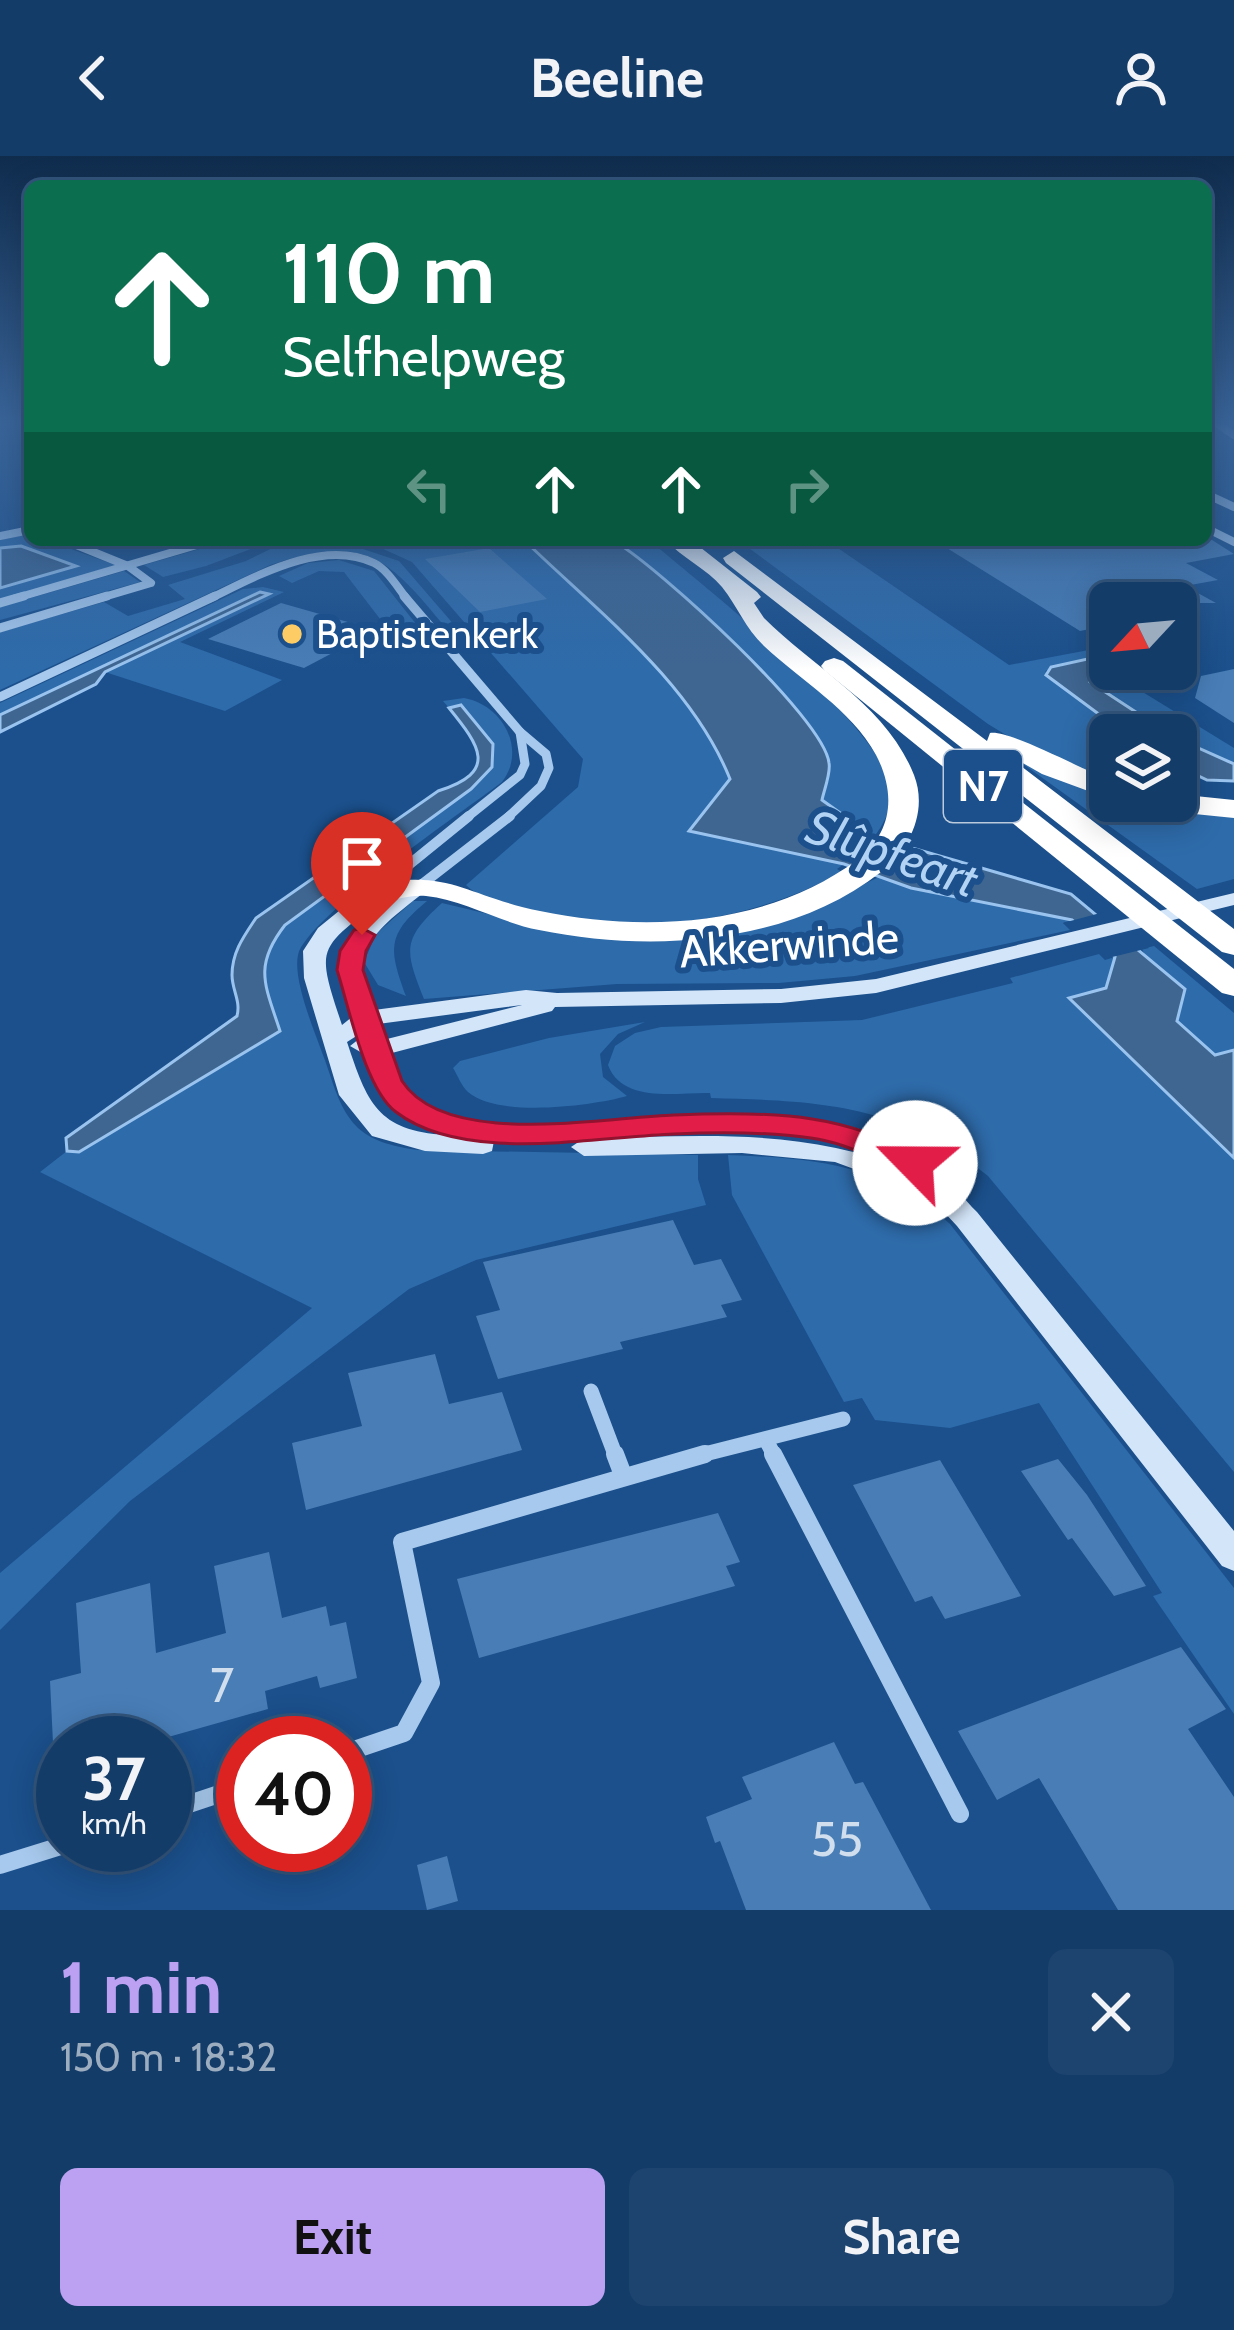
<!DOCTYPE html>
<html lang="en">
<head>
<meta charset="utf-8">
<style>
  body { margin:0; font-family:Cabin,sans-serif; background:#1d436f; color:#f1f3f6; height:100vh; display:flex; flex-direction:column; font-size:45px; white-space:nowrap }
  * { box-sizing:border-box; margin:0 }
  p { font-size:39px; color:#9dadc0 }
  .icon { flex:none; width:66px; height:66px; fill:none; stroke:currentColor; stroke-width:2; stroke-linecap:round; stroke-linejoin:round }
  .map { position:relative; height:1754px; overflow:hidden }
  .side { display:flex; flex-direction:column; background:#143c69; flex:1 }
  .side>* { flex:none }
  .guide { position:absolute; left:24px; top:24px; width:1188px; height:366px; border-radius:18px; box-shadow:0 6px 30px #0003,0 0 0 3px #33567d; background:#0b6e4f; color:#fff; overflow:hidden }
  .needle { width:78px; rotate:244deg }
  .buttons { position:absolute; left:1089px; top:426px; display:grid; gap:24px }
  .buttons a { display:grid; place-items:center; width:108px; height:108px; border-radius:18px; background:#143c69; box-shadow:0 6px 30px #0003,0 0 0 3px #33567d; font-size:60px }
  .speed { position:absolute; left:36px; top:1560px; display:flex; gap:24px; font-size:60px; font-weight:700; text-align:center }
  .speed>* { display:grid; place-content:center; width:156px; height:156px; border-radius:50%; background:#143c69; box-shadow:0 6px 30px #0003,0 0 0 3px #33567d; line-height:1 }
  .speed small { font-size:30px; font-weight:400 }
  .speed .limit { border:18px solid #d22; background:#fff; color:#111 }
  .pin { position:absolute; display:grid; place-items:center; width:102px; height:102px; color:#fff; margin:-123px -51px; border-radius:50% 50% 50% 0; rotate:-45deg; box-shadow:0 0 12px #0007 }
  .pin .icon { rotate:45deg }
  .me { position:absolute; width:132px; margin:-66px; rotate:293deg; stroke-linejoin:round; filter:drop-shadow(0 0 9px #0008) }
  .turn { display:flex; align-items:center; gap:42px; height:252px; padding:0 60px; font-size:54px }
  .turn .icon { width:156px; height:156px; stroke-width:2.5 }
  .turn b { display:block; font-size:84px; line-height:102px }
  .lanes { display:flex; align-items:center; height:114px; padding:0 60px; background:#0003; justify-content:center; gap:60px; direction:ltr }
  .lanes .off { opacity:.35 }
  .round { display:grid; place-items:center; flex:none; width:126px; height:126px; border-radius:18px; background:#1d436f }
  .headline { display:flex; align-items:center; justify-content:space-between; height:204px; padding:0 60px }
  h1 { font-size:72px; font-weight:700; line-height:90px; color:#bca0f2 }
  .primary-button { display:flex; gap:24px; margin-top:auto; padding:24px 60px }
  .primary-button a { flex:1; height:138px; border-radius:18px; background:#bca0f2; color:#111; font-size:48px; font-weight:700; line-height:138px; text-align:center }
  .primary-button a+a { background:#1d436f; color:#f1f3f6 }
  header { display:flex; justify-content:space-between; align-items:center; height:156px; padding:0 60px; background:#143c69; font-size:54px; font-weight:700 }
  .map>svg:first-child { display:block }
</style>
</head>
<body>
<header><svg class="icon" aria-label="back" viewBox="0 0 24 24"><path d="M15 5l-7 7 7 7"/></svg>Beeline<svg class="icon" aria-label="person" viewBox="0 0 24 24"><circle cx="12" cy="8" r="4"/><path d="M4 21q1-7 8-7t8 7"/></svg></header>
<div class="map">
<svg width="1234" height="1754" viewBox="0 0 1234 1754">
  <rect width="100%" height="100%" fill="#1b508c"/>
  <g fill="#2e6baa">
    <polygon points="30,378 30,384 46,384 118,410 0,444 0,432 76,409 21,390 0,392 0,384"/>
    <polygon points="231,384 274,384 206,410 163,421 144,409"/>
    <path d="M289,384l71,8 39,13 63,73 -10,1c-61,-72 -80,-105 -182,-70l-270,125v-58l104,-30 24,14 57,-17 -17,-14 78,-24z"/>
    <path d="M336,384h188c73,71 167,142 206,238l-40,53 154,33 -7,5 5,3c-98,54 -219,67 -326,35 -18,-6 -37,-9 -50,-22l112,-98 5,-28 -171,-197 -31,-14z"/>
    <path d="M613,384h36c55,47 227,180 241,245 4,20 -5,37 -16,52l-53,-37 -51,-123z"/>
    <polygon points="738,384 826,384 1009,509 1110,490 1110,498 1045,515 1127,579 1110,579 1110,628 1026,591 988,568"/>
    <polygon points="339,404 374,415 420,473 418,479 397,485 344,416 319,415 292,427 279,420 308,407"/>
    <polygon points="124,415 140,426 0,464 0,451"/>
    <polygon points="263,431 284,436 180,486 282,524 225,555 105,516 266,439 260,436 0,559 0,547 243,433"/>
    <polygon points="1097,510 1152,513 1141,535 1234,592 1234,608 1179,584 1091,526 1089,516"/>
    <path d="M464,542c39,7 63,52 38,84 -39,30 -195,135 -204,173 -6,29 22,88 31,117 17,53 31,70 89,78l280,5v24l8,26 -230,55 -67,29 -279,212 -130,129v-57l312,-265 -272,-136 27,-21 12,1 200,-121c-14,-46 -26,-65 6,-107l186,-135 21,-22 1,-24 -32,-38 -12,3 -6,-7z"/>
    <polygon points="1016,603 1110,641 1110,645 1234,660 1234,723 1197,733"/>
    <path d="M883,719l28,13 161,32 -9,3 7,7 -215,46 -76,7 -162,1 -193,15c-19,-48 -23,-59 18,-96l125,30 235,-19z"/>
    <path d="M413,745h14c-41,34 -38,48 -21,95l-28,-11 -14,-23 12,-28z"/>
    <polygon points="1154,790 1234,857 1234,894 1215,899 1176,864 1142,793"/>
    <path d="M1099,798l6,6 10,-3 -9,31 -36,11 164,159v314l-246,-296c-88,-72 -168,-75 -277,-78l-1,-5c-34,-1 -87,11 -102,-28l7,-19 20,-13 26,-6 201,-7 151,-37 -3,-5z"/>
    <path d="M645,866l-27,12 -18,20 3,23 24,19c-35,10 -130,22 -159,-4 -6,-5 -10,-16 -15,-24l7,-7 89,-23z"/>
    <path d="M728,999c84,3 158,9 222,69l284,364v126l-81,-118 9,-3 -123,-190 -89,25 -75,-8 -13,-22 -18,4 -112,-207z"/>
  </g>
  <g fill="#3f6691" stroke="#9ac4ef" stroke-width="3">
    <path d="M524,384c21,0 77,-6 93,3 42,25 207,175 212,220 2,10 -5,27 -7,37l52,37 197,57 114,95 -8,32 38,34 19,-5v108l-165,-160 37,-10 9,-31 -43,-37 -161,-32 -67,-24 -155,-33 41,-52c-39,-97 -133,-168 -206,-239z"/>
    <polygon points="21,390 76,410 0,432 0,392"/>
    <polygon points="260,436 269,438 105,516 96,528 0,576 0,559"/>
    <polygon points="1110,498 1110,510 1092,512 1090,526 1171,579 1127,579 1046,519 1051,511"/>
    <path d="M461,549l32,39 -1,23 -21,22 -186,136c-32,41 -20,60 -5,106l-201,121 -12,-1 -1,-13 171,-122c4,-15 -5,-26 -5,-41 0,-23 12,-39 24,-57l182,-127c61,-19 42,-45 11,-83z"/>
    <polygon points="1176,582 1234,608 1234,625 1207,624 1176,609"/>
  </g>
  <polygon fill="#1b508c" points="1104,756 1149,792 1108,802 1063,767"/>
  <g fill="#487db6">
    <polygon points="934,384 1212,384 1234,398 1186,407 1218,424 1185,430 1216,447 1110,447 1110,469 1080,475"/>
    <polygon points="489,392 547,443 480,456 425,403"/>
    <polygon points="281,447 376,474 304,512 208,483"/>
    <polygon points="1234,513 1234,567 1195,542 1201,520"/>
    <polygon points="673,1064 694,1109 721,1103 742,1144 721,1149 727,1161 620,1186 623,1193 498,1223 476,1160 500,1154 483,1106"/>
    <polygon points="435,1198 449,1248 502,1236 522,1294 306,1354 292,1287 362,1270 348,1217"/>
    <polygon points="1058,1303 1087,1339 1146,1430 1114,1440 1072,1382 1068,1384 1021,1315"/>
    <polygon points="940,1304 1021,1440 945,1463 932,1440 915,1446 853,1329"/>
    <polygon points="718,1357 740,1406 726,1410 735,1430 479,1502 457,1423"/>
    <polygon points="269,1396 282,1462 326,1450 330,1470 346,1466 357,1522 320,1532 317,1520 265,1535 268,1553 147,1587 53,1587 50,1525 81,1517 76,1447 150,1427 156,1497 226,1477 214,1410"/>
    <polygon points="1181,1491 1226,1553 1188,1573 1234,1641 1234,1754 1118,1754 1039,1622 997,1644 958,1575"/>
    <polygon points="834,1586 855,1628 863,1626 931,1754 746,1754 720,1685 715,1687 706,1661 752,1643 742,1621"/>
    <polygon points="447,1700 458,1745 427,1754 417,1709"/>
  </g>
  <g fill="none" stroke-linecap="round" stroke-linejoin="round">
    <g stroke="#a7c9ed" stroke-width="8">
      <polyline points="1218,268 1234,279"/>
      <polyline points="1206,338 1234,351"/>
      <polyline points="1206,372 1234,386"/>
      <polyline points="0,380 30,374"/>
      <polyline points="64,384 128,410 151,427 97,443"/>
      <polyline points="13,443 214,384"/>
      <path d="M209,443c46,-22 113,-61 165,-36 13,6 24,25 33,36"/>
    </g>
    <g stroke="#a7c9ed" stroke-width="9">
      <polyline points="404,440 520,576 546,598 549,612 541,630 506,663"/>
      <polyline points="0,447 24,440"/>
      <polyline points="0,472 107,440"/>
      <polyline points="0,541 215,440"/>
      <polyline points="465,663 520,619 525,608 520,576"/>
    </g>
    <g stroke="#a7c9ed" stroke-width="10">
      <polyline points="421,729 510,660"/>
      <polyline points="379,733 469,660"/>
    </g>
    <g stroke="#a7c9ed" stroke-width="15">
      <polyline points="591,1235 616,1301"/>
      <polyline points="766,1284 775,1301"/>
      <polyline points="693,1301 843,1263"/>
    </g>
    <g stroke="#a7c9ed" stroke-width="18">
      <polyline points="615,1298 623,1319"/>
      <polyline points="773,1298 960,1658"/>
      <polyline points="345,1597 404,1577 431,1527 402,1386 705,1298"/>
      <polyline points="165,1656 243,1630"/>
      <polyline points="0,1709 64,1689"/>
    </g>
    <path fill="#d3e5f9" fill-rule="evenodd" d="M421,723l11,6 -4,4c-23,20 -69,47 -66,83 1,12 8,26 12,38l152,-20 31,3 224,-4 95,-10 358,-86v12l-358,88 -95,10 -226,4 -3,4 -164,43c9,24 18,45 43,57 55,28 132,12 191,8 93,-8 195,-13 282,26 35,16 47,41 73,67l257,319v40l-12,-5 -265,-340 -27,-29 -95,-35 -93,-9 -158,3 -13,-9 12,-8 -89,2 -2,10 -9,3 -58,-3 -53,-15 -33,-41 -35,-117 -1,-27 15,-23 48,-39h16l3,5 -3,5c-64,52 -67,45 -40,126l10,-8c-4,-14 -13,-32 -13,-47 -1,-31 55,-82 82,-91zM522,849l-139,35 -5,-16zM358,879l1,4 -9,7 14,8 24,50 22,17 36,14c-69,-4 -79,-33 -99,-93zM723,975c65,1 128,5 186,40 -104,-45 -210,-34 -321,-33z"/>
    <g fill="#fff" fill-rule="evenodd">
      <path d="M666,384h25l66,52 4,5 -7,6 10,15c50,50 123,88 150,157 14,36 -4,74 -33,97 -93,73 -230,81 -342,58 -38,-7 -75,-30 -113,-34 -22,-2 -42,10 -63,5l-5,-7 5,-7c86,-21 99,8 177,24 106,22 228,15 317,-51 36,-27 39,-67 19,-105 -25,-46 -75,-74 -112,-109 -19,-18 -26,-39 -42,-59 -15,-18 -40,-29 -56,-47z"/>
      <path d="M734,395l253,190 3,-8c18,-4 95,38 120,47v19l-68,-25 -42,-24 234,179v26l-12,-3 -496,-389 -3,-5z"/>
      <polygon points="834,502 843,505 1234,813 1234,840 1222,837 825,515 821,510 825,505"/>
      <polygon points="1176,638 1234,644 1234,662 1155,654 1140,645 1176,645"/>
    </g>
  </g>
  <linearGradient id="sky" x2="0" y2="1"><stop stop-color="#0f2c4d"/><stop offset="0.52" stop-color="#396499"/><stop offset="1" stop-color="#396499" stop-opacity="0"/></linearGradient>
  <rect width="1234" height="514" fill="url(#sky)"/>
  <path fill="#e11d48" stroke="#92132f" stroke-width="3" d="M362,772l13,7 -9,16 -3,19 39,111c44,68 201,36 272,34 44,-2 95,-3 138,4 40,6 77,20 114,37l4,7 -15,10c-36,-10 -66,-30 -104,-35 -43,-6 -94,-6 -137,-4 -80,3 -210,30 -278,-22 -31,-23 -47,-105 -59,-142l3,-19 14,-21z"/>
  <circle fill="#fecc64" stroke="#1b508c" stroke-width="4.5" cx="292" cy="478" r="12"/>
  <g text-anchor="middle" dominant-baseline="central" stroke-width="12" stroke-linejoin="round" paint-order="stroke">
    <g font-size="39" fill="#fff" stroke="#1b508c" text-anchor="start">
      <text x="316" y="478">Baptistenkerk</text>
    </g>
    <rect fill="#1b508c" stroke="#bbcadc" stroke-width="3" x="944" y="594" width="78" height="72" rx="9"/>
    <g font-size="42" font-weight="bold" fill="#fff">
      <text x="983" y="630">N7</text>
    </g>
    <g font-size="45" fill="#fff" stroke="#1b508c">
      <text transform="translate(789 788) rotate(-4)">Akkerwinde</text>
    </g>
    <g font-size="48" font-style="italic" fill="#b3d3f4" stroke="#1b508c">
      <text transform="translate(892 697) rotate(19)">Slûpfeart</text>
    </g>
    <g font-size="48" fill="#d1deed">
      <text x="222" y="1529">7</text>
      <text x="837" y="1683">55</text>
    </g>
  </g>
</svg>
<div class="buttons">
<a><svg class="needle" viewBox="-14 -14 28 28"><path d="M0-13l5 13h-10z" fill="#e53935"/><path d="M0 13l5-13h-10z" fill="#9dadc0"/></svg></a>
<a><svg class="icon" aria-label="layers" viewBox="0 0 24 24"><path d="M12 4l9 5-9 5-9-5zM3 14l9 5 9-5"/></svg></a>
</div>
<div class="speed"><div>37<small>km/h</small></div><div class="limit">40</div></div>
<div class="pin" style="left:362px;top:779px;background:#d93025"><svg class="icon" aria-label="arrive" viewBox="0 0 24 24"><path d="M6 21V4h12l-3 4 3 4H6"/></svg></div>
<svg class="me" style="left:915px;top:1007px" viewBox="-20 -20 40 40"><circle r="19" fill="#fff"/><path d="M0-13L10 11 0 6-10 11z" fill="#e11d48"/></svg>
<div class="guide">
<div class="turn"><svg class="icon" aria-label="ahead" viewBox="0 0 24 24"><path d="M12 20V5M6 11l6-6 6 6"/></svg><div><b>110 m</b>Selfhelpweg</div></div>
<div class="lanes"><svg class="icon off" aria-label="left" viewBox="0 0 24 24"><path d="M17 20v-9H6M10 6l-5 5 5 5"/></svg><svg class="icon" aria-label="ahead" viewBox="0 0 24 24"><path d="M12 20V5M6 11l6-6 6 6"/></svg><svg class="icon" aria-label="ahead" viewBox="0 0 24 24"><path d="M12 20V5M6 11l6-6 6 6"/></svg><svg class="icon off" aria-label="right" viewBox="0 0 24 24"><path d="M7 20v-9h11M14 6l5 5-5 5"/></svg></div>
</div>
</div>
<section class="side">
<div class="headline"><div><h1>1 min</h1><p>150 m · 18:32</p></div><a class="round"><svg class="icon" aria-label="close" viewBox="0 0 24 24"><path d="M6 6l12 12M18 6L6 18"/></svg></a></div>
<div class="primary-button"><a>Exit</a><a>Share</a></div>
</section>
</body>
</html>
